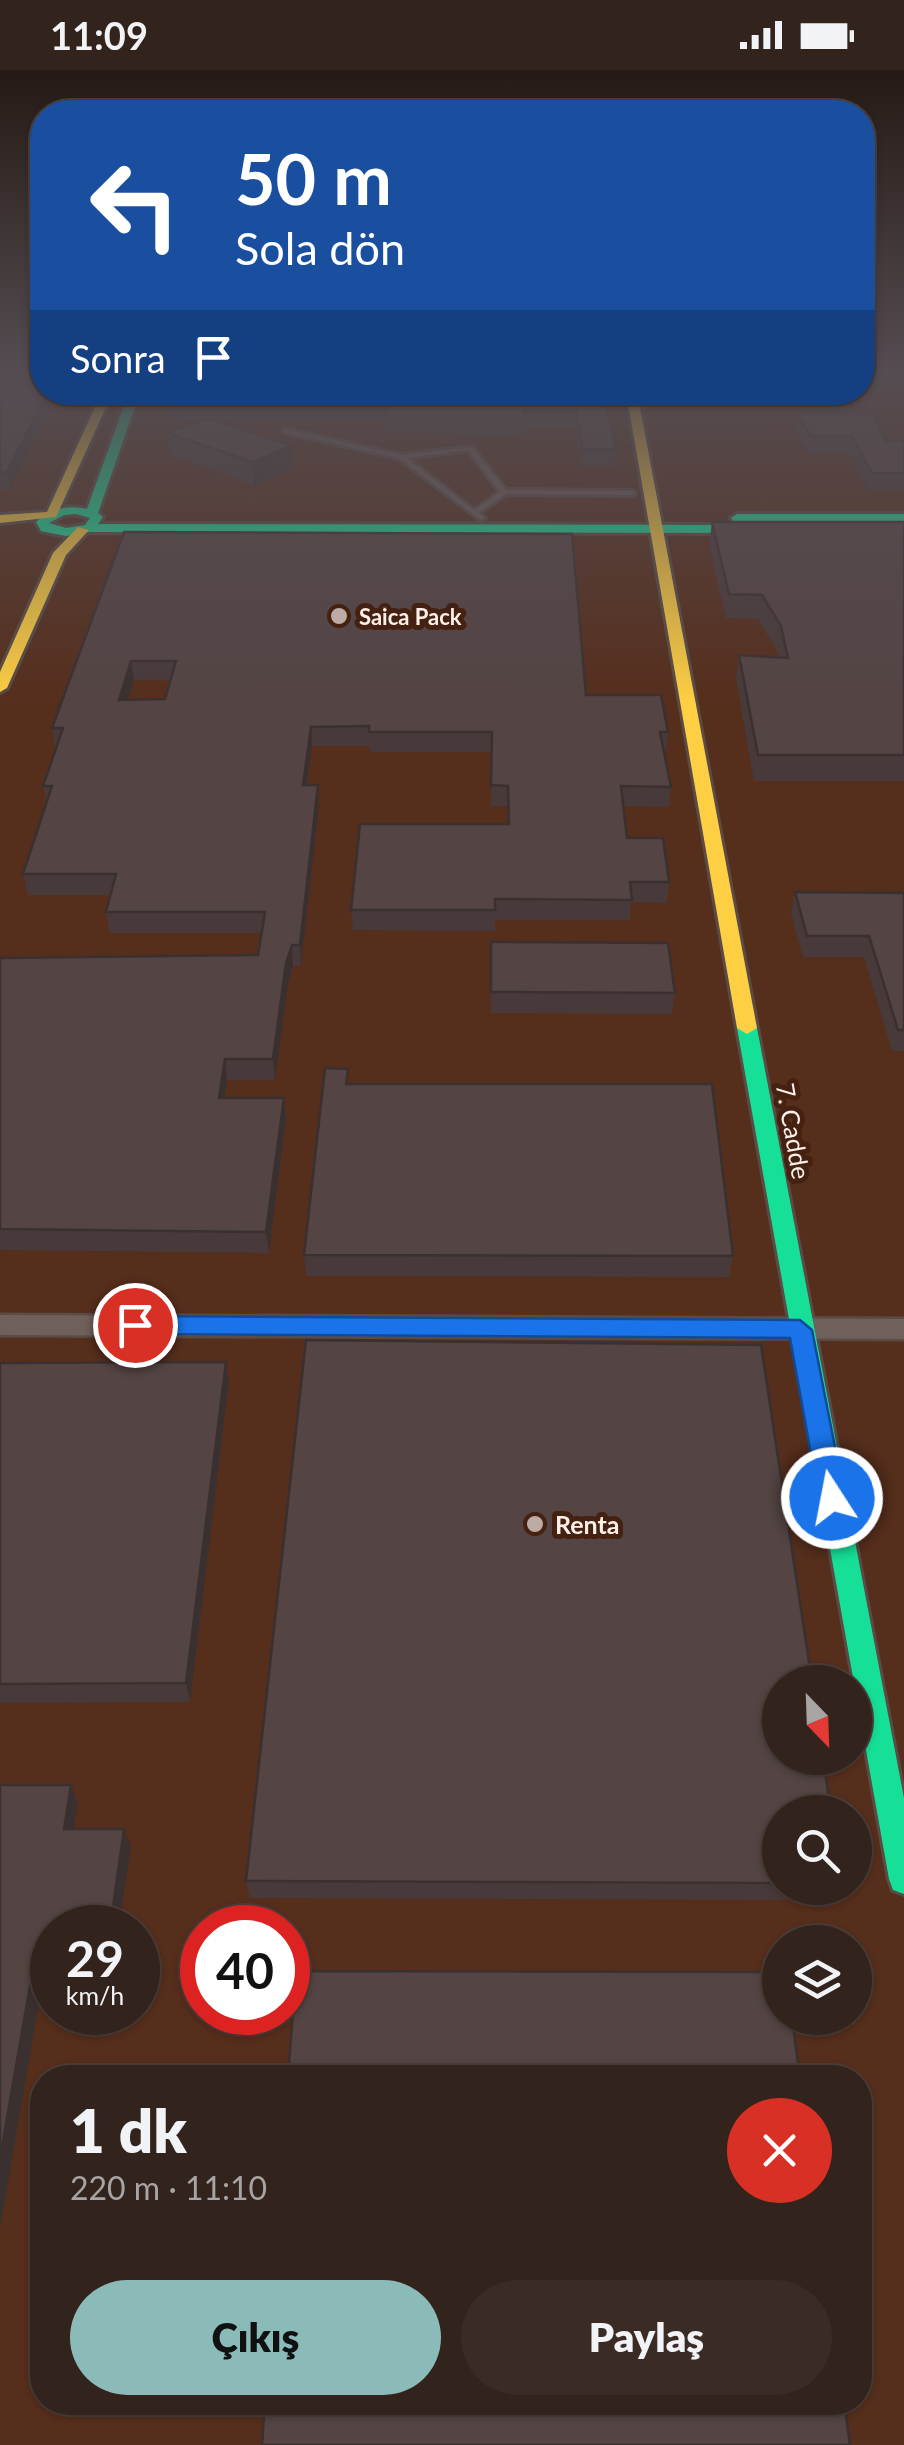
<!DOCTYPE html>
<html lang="tr">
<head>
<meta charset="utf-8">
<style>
  body { margin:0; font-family:Lato,sans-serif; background:#3a2b25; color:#f1f3f6; height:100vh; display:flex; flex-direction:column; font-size:38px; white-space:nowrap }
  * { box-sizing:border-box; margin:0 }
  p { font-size:32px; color:#a8a4a3 }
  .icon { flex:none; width:55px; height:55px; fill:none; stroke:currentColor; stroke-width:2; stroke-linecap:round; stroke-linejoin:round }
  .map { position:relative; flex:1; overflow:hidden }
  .side { position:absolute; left:30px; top:1995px; width:842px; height:350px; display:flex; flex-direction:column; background:#32231c; border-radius:40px; box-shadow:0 2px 8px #0004,0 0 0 2px #4d403b }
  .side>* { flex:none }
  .top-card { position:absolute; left:30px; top:30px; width:845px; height:305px; border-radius:40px; box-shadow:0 2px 8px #0004,0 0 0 2px #4d403b; background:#1a4fa0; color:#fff; overflow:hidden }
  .needle { width:65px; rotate:157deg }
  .tools { position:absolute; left:762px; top:1595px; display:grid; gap:20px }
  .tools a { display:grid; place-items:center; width:110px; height:110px; border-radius:50%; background:#32231c; box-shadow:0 2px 8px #0004,0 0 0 2px #4d403b; font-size:50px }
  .speed { position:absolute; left:30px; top:1835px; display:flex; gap:20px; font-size:50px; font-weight:700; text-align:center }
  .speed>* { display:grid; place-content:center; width:130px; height:130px; border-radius:50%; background:#32231c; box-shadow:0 2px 8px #0004,0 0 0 2px #4d403b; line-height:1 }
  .speed small { font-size:25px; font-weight:400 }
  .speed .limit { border:15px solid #d22; background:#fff; color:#111 }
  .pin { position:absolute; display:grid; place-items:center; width:85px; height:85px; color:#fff; margin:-42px; border:5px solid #fff; border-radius:50%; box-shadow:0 2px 10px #0007 }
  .me { position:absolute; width:110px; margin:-55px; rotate:349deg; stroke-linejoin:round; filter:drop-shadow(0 0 8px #0008) }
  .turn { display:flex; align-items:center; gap:35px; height:210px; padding:0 40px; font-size:45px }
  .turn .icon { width:130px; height:130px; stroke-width:2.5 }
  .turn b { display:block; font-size:70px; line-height:85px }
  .then { display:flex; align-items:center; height:95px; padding:0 40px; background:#0003; gap:20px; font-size:38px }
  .round { display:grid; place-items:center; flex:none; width:105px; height:105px; border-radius:52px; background:#3a2b25 }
  .head { display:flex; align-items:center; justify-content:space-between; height:170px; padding:0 40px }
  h1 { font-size:60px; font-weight:800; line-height:75px }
  .cta { display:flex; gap:20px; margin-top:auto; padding:20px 40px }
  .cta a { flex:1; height:115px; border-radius:60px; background:#8bbbb9; color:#111; font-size:40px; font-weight:800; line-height:115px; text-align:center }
  .cta a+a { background:#3a2b25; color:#f1f3f6 }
  .status { display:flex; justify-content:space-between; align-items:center; height:70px; padding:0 50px; background:#32231c; direction:ltr }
  .status svg { height:28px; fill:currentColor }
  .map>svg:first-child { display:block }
</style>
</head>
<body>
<div class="status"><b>11:09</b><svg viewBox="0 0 49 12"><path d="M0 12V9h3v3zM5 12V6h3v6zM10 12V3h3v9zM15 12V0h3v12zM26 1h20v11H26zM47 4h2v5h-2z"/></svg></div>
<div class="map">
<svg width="904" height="2375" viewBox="0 0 904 2375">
  <rect width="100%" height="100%" fill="#432f26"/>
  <path fill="#562e1c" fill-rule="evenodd" d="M0,302l42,20h820l1,-20h41v2073h-904zM780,1612h75v76h-75zM780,1742h75v76h-75zM52,1858h86v84h-86zM202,1858h86v84h-86zM780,1872h75v76h-75zM42,2008h818v324h-818z"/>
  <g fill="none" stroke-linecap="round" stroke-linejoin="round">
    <g stroke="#5a4b45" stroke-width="6">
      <path id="lane" d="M285,359l116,26 71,-8 34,43 126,1 3,2 -3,2 -126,-1 -27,19 6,5 -4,2 -82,-62 -116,-26zM468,380l32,42 -26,18 -67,-52z"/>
    </g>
    <g stroke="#5a4b45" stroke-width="5">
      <polygon id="street" points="0,1245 904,1249 904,1269 0,1265"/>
    </g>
    <g stroke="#5a4b45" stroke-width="6">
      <g id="fast">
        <path d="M129,322h11l-42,121 5,4 -5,7 665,1 6,4 -6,4 -674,-1 -23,4 -25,-5 -5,-9c14,-14 32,-17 51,-13zM76,444l14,4 -5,7 -19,3 -17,-5 15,-8z"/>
        <polygon points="737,444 904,444 904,452 733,451 731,448"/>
        <polygon points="747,952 757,958 904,1728 904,1824 893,1820 889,1809 737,958"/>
      </g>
    </g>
    <g stroke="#5a4b45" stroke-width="6">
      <g id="slow">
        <polygon points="102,322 113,322 56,447 0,453 0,445 47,442"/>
        <polygon points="626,322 637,322 757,958 747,964 737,958"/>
        <polygon points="78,457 89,460 66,485 7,618 0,622 0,602 53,483"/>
      </g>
    </g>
    <use href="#lane" fill="#70605a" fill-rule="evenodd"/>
    <use href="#street" fill="#70605a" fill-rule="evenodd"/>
    <use href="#fast" fill="#16e098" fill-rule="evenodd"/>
    <use href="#slow" fill="#ffcf43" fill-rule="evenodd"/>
  </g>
  <g fill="#483a3a" fill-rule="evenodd">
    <polygon points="0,302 10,420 0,420"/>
    <polygon points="603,322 616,379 615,396 582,396 575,358 524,358 524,365 387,363 386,350 216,350 294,398 254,415 171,385 168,363 200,350 170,350 168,334"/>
    <polygon points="797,344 885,371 904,371 904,420 869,421 849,383 809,383 795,361"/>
    <polygon points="712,452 904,452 904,711 754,711 736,609 739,585 779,587 777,581 758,549 726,548 709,475"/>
    <path d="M124,462l462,163 82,37 -2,20h-2l7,35 -2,20 -46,-1 4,32 42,44 -2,21 -36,-1 -1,18h-135v11l-142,-1 -2,-20 157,-86v-18h-17l1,-54h-122l-1,-6h-57l-5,39h11l1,20 -18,161h-8l-5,18 -13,96h-48l-2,18h59l2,21 -17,134 -269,-3v-292l258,-3 4,-22h-152l-4,-21 5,-17h-83l-5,-21 24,-71 -4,-17 12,-38 -3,-20zM134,610h36l-5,19 -37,1z"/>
    <polygon points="795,822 904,823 904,981 892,981 864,887 803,887 791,843"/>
    <polygon points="491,872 675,923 672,944 491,943"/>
    <polygon points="349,1014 733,1186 729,1207 306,1206 304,1185"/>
    <polygon points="226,1292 229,1312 190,1632 0,1633 0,1293"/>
    <polygon points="0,1715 71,1715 78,1733 74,1759 131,1776 119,1858 52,1858 52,1903 44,1903 0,2159"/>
    <polygon points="780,1742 780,1818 840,1818 834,1830 250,1828 246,1811"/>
  </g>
  <g fill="#3b3030">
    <polygon points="47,322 57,322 10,420 7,402"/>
    <polygon points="292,376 294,398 254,415 252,392"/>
    <polygon points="131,591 134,610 122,649 119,630"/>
    <polygon points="311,657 312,676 304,735 303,715"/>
    <polygon points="318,715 319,735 301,896 300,875"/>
    <polygon points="292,875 293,896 288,914 275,1010 273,989 286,893"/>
    <polygon points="225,989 227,1010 222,1049 219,1028"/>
    <polygon points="284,1028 286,1049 269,1183 266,1162"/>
    <polygon points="226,1292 229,1312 190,1632 186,1613"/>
    <polygon points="71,1715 78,1733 71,1776 64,1759"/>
    <polygon points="124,1759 131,1776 119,1858 110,1858"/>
    <polygon points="35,1887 44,1903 0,2159 0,2088"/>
  </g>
  <g fill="#544444" stroke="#3b3030" stroke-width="2.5" fill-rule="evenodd">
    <polygon points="0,302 42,302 42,322 47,322 7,402 0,402"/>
    <polygon points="171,322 603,322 616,379 583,379 576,341 524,341 525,348 386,346 387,334 168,334"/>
    <polygon points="797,344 874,344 885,371 904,371 904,403 872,403 852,366 811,366"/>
    <polygon points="208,348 292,376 252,392 168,363"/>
    <polygon points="712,452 904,452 904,685 758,685 739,585 788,588 781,556 762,525 729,524"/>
    <path d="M124,462l448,2 14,161h75l7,37h-8l11,55 -50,-1 6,52h36l6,44h-39l2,18 -137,-1v11h-144l9,-86h149l-1,-38 -17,-1 1,-53h-123v-6l-58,1 -8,58h15l-18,160h-8l-6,18 -13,96h-48l-6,39h65l-18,134 -266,-3v-271l258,-3 7,-43h-159l10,-38h-93l29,-88h-9l20,-58h-11zM131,591h45l-11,38 -46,1z"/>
    <polygon points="795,822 904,823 904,960 898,960 869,866 807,866"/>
    <polygon points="491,872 668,873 675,923 491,922"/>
    <polygon points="325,998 348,999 346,1014 712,1014 733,1186 304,1185"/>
    <polygon points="306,1270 761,1275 812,1612 780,1612 780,1688 823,1688 831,1742 780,1742 780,1813 246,1811"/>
    <polygon points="226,1292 186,1613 0,1614 0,1293"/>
    <polygon points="0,1715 71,1715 64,1759 124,1759 110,1858 52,1858 52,1887 35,1887 0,2088"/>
    <polygon points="296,1901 780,1902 780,1948 792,1948 800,2008 288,2008"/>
    <polygon points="265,2332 844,2332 850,2375 262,2375"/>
  </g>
  <linearGradient id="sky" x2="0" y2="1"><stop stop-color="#251a15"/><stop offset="0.48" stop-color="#554d52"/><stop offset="1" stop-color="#554d52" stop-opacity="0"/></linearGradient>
  <rect width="904" height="634" fill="url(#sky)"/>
  <polygon fill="#1a73e8" stroke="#114b97" stroke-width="2.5" points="135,1246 800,1250 812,1260 845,1428 841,1436 832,1439 823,1436 819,1428 790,1268 135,1264 123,1255"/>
  <g fill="#bdaca5" stroke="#442110" stroke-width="4">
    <circle cx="339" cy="546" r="10"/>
    <circle cx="535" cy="1454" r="10"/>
  </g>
  <g text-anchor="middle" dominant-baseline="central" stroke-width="10" stroke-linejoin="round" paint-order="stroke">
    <g font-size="22" font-weight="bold" fill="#fff0ea" stroke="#442110" text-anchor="start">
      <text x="359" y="546">Saica Pack</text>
    </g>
    <g font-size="25" fill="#fff0ea" stroke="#442110">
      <text transform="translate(794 1061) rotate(80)">7. Cadde</text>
    </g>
    <g font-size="25" font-weight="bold" fill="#fff0ea" stroke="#442110" text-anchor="start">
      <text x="555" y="1454">Renta</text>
    </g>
  </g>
</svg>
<div class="tools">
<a><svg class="needle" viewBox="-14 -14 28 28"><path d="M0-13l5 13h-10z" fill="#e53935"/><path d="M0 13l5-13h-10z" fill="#a8a4a3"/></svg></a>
<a><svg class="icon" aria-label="search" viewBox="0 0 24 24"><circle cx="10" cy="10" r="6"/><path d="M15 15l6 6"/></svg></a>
<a><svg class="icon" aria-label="layers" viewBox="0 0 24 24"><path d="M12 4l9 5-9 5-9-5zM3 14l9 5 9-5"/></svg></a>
</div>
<div class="speed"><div>29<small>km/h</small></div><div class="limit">40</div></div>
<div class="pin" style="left:135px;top:1255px;background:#d93025"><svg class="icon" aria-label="arrive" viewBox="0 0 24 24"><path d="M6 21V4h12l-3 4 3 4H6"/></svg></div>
<svg class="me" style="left:832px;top:1428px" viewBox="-20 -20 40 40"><circle r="17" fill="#1a73e8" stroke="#fff" stroke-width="3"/><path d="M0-11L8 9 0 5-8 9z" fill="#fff"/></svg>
<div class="top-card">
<div class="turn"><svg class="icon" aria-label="left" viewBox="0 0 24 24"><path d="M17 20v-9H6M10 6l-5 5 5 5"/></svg><div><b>50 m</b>Sola dön</div></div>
<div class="then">Sonra<svg class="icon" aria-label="arrive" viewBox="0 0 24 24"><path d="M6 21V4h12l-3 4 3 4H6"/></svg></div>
</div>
<section class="side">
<div class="head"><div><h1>1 dk</h1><p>220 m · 11:10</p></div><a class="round" style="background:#d93025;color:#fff"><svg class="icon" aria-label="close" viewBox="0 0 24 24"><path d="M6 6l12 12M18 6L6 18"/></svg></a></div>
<div class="cta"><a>Çıkış</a><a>Paylaş</a></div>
</section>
</div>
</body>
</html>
